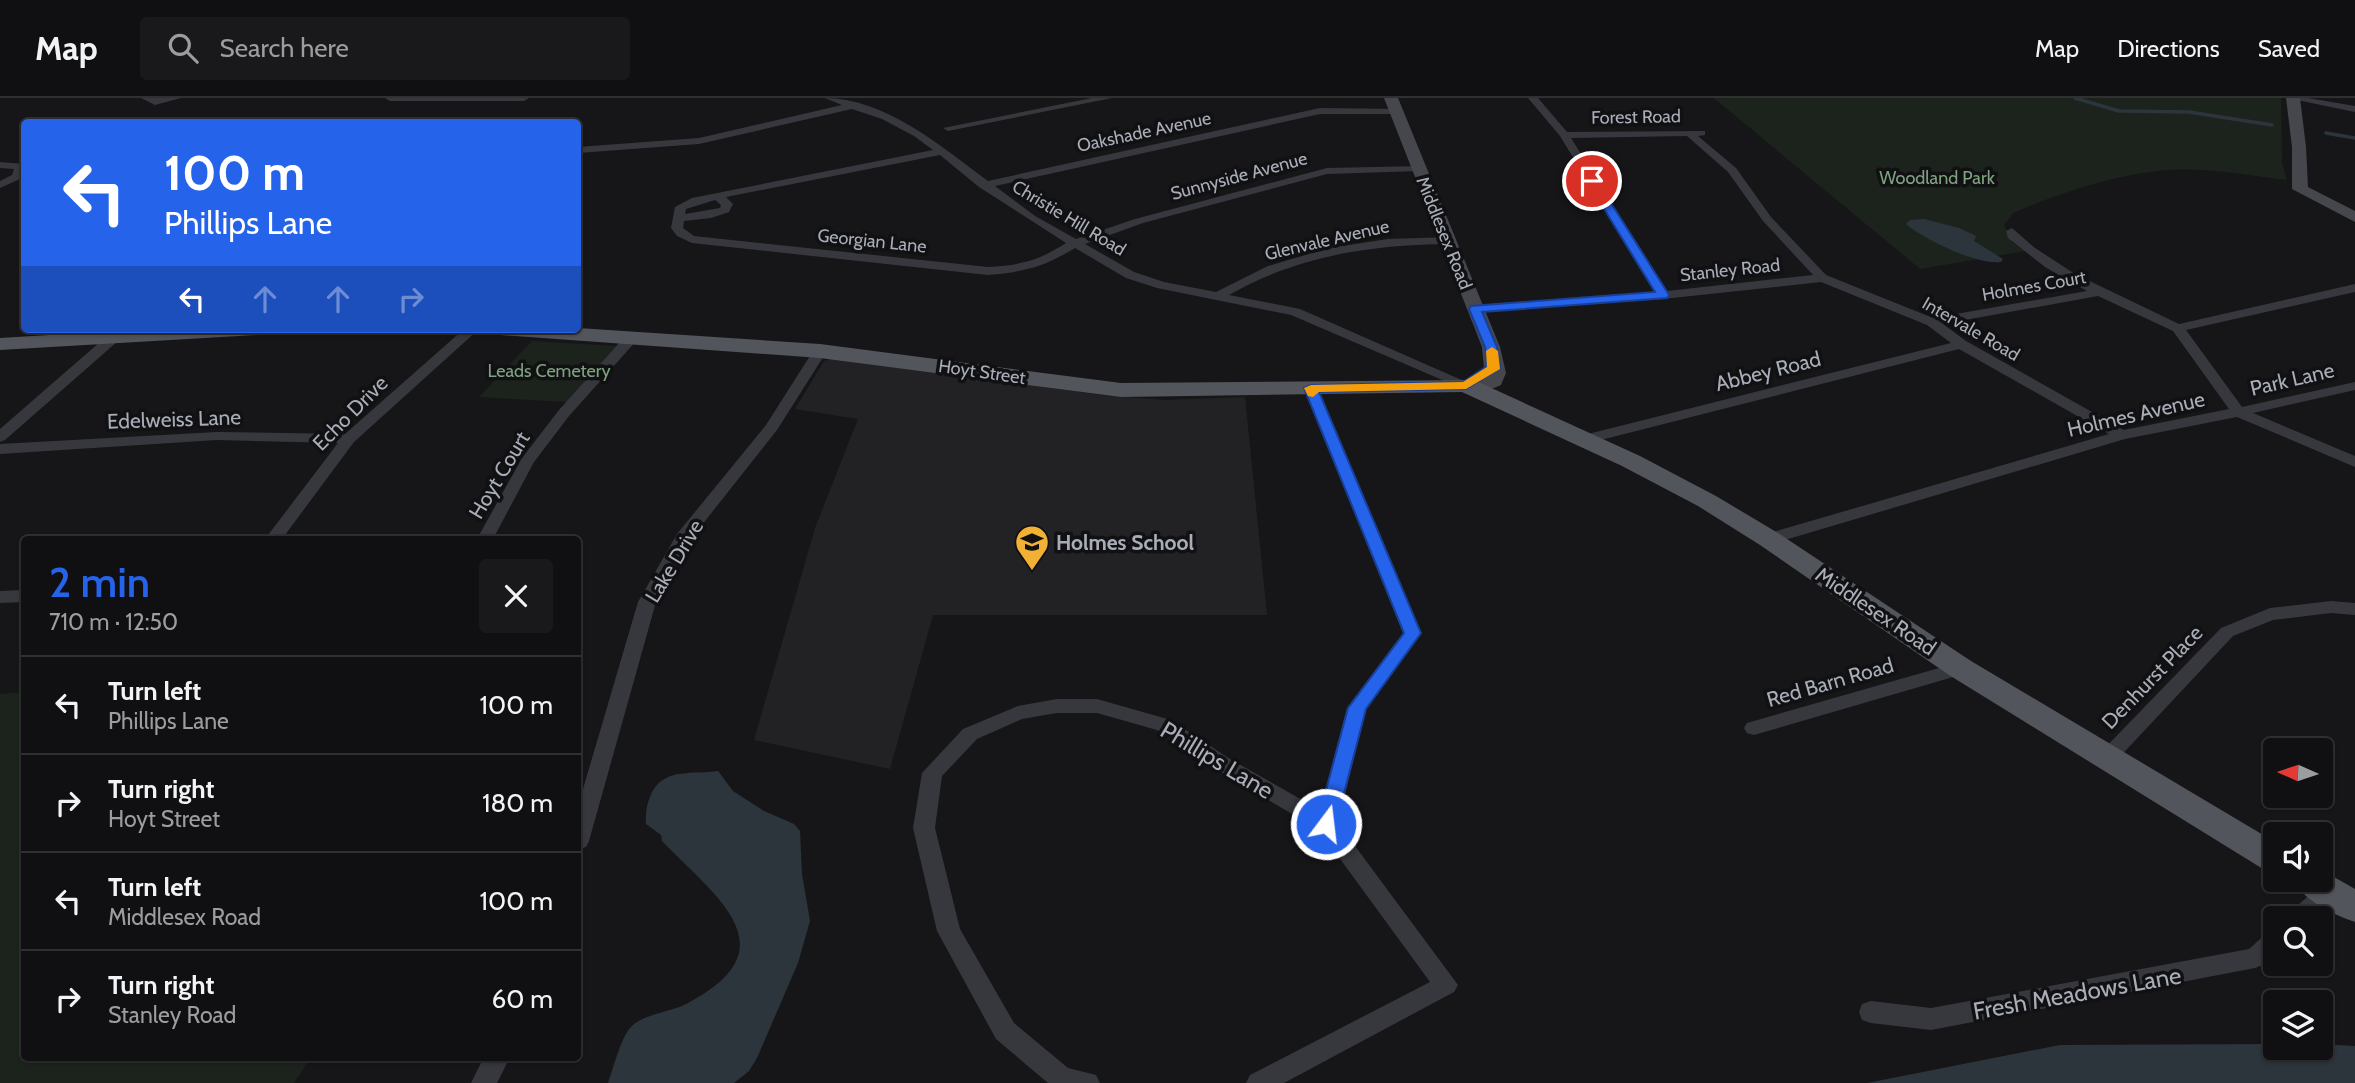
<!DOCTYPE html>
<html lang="en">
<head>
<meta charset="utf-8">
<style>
  body { margin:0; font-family:Cabin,sans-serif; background:#19191b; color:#f1f3f6; height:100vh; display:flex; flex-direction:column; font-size:26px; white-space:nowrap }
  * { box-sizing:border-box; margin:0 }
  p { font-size:23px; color:#9c9d9f }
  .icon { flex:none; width:38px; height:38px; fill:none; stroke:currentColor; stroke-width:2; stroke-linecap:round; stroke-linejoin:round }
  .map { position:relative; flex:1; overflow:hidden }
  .panel { position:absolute; left:21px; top:438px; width:560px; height:525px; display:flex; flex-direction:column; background:#101012; border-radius:7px; box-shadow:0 2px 5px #0004,0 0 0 2px #303032 }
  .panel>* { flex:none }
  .guide { position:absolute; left:21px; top:21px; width:560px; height:214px; border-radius:7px; box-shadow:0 2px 5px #0004,0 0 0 2px #303032; background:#2563eb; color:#fff; overflow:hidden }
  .needle { width:46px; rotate:273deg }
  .buttons { position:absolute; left:2263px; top:640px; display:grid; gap:14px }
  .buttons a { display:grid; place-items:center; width:70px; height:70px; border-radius:7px; background:#101012; box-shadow:0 2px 5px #0004,0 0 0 2px #303032; font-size:35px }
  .pin { position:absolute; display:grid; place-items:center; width:60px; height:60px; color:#fff; margin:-30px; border:4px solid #fff; border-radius:50%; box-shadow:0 2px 7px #0007 }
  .me { position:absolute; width:77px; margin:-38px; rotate:15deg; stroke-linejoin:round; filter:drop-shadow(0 0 5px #0008) }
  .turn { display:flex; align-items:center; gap:24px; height:147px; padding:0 28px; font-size:32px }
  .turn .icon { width:91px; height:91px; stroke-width:2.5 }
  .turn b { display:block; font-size:49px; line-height:60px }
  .lanes { display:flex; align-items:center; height:66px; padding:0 28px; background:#0003; justify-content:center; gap:35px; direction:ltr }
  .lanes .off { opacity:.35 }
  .round { display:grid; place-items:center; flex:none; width:74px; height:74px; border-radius:7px; background:#19191b }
  .headline { display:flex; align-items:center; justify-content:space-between; height:119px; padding:0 28px }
  h1 { font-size:42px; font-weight:600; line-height:52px; color:#2563eb }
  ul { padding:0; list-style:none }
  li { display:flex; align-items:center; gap:21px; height:98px; padding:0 28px; border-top:2px solid #303032 }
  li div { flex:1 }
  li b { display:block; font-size:26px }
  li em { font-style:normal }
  header { display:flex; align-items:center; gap:42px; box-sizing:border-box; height:98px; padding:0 35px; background:#101012; border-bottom:2px solid #303032 }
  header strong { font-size:33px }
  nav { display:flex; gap:38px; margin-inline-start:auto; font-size:24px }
  .search { width:490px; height:63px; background:#19191b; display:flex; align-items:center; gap:18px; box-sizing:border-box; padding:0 24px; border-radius:7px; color:#9c9d9f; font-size:26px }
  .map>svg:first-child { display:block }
</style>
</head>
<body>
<header>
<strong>Map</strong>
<div class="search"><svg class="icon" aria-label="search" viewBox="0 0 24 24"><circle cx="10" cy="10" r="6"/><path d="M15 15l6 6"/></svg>Search here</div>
<nav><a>Map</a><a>Directions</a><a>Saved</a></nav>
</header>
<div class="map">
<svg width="2355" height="985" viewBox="0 0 2355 985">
  <rect width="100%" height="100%" fill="#161618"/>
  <polygon fill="#222225" points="832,260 1110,298 1165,302 1245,299 1267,517 933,517 890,671 754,642 815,430 858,321 795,311 824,263"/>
  <g fill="#1c231d">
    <path d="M1714,0h567l1,65 5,17c-42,-5 -87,-14 -129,-9 -48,5 -101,23 -145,42l-9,12 8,17 13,9 -105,18z"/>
    <polygon points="532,243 616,248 568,304 479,299"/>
    <polygon points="24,594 24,959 311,959 294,985 0,985 0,596"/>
  </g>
  <g fill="#2c353c">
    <path d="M1924,121l35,9 17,8 -2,5 29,18 -2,3c-24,3 -76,-22 -95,-38l4,-4z"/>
    <path d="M718,673l15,20 31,20 30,13 6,7 2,43 8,47 -12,42 -41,95 -8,13 -15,12h-126c5,-14 13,-45 22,-55 12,-14 37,-15 54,-23 110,-56 33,-107 -22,-164l-1,-6 -15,-11c-1,-12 1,-21 6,-32 14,-25 42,-17 66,-21z"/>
    <polygon points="2275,946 2275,950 2320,950 2321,946 2355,948 2355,985 1867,985 2060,947"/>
  </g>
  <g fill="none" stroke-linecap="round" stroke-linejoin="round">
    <g stroke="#2c353c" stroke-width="3.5">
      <polyline points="2075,0 2119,13 2189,14 2272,27"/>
      <polyline points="2326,35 2355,40"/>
    </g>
    <g fill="#37383d" fill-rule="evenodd">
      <polygon points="141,0 181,0 155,7"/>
      <polygon points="385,0 529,0 524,3 390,3"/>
      <path d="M825,0c60,0 117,49 163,83l332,-73 80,1v4l-3,1h-77l-325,72 40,30 41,23 59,-20 192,-51 96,-2v4l-4,1 -92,3 -184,49 -58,21 49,28 30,10 52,10 52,-26 61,-18 59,-9 63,-2 2,3 -6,4c-77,1 -150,12 -218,51l71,14 173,76 -2,3h-10l-170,-73 -134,-27 -31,-10 -51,-30c-31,19 -51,24 -87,27l-296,-32 -15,-7 -6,-8 4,-21 17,-9 241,-48 -19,-14 -32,-17 -30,-10 -153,35 -121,9v-6l121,-9 143,-33zM940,57l39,32 87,56c-28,18 -45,22 -78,24l-294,-31 -11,-8 1,-7 27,-3 18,-6 4,-8 -7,-7zM715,102l6,5 -1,3 -35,6 1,-5z"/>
      <polygon points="1092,0 1112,0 948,33 943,30"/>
      <path d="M1528,0h10l29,34 138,-1v4l-7,1 38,32 35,49 55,58 107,43 154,-27 -42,-24 -37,-29 -2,-7 6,-3 23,20 40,26 104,50 176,-40v8l-169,38 56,77 113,-25v8l-102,23 102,43v11l-118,-50 -112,22 -350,104h-12l-2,-4 2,-4 346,-101 -150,-85 -374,95 -5,-2 -3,-3 3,-3 371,-93 -24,-18 -106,-43 -158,17 -193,13 -1,-3 6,-4 180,-13 -95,-156zM1687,38l41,36 35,49 50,54 -146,16 -96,-153zM2098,198l75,35 56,78 -105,21 -158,-89 -23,-17z"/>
      <polygon points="2287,0 2308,0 2355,8 2355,14"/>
      <polygon points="0,64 24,66 20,81 0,90 0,83 12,77 14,71 0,70"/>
      <polygon points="64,231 80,231 60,246 50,246 50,240"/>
      <polygon points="464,231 479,231 354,344 282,441 265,441 338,345 217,342 0,356 0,346 217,334 345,336"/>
      <polygon points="632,235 639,239 637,242 569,318 534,364 493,441 477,441 522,360 559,312 627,236"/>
      <polygon points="113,236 118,237 118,243 5,342 0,344 0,331 108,237"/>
      <polygon points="820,249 827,253 777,332 690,442 656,504 589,743 586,749 578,751 578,708 638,504 677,436 766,327 815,250"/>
      <polygon points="1311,286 1318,290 1421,535 1366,611 1338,725 1458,887 1454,894 1284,985 1246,985 1250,977 1430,884 1319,732 1216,671 1157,632 1097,615 1057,615 1022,621 977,641 942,678 935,730 960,831 1014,925 1068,970 1096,977 1100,985 1048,985 996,941 937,833 913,730 922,675 963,631 1018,608 1057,601 1097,601 1171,622 1230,661 1320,712 1347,610 1403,535 1304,290"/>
      <polygon points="24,492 24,504 0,505 0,493"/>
      <polygon points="2331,503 2355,505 2355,517 2331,515 2273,522 2233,538 2114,665 2107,668 2100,665 2097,660 2100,655 2221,530 2270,510"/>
      <polygon points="1960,564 1967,565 1969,570 1967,575 1754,637 1747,635 1744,630 1747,625"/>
      <path d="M2330,785l8,2 3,7 -3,7 -23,20h-27c7,-14 28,-31 42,-36z"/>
      <polygon points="2275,832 2275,856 2263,867 2255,870 1931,932 1871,925 1862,922 1859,914 1862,906 1871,903 1931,910 2249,851 2267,835"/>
      <polygon points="484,959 510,959 497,985 471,985"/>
    </g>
    <g fill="#45474d" fill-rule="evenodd">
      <path d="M1384,0h14l102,249 6,26 -5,12c-14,7 -27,8 -42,4l-3,-4 3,-4 26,-3 -3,-31z"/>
      <polygon points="2286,0 2300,0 2306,49 2308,89 2355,113 2355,124 2292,91 2292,49"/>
    </g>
    <g fill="#53555c" fill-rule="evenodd">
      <polygon points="578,230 820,246 1121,285 1474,282 1640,358 1716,398 1778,435 1971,563 2275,744 2275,775 2263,771 1949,577 1760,447 1698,408 1622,368 1462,294 1121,299 820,260 500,237 493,235 489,231"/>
      <polygon points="148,231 269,231 265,235 258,237 0,252 0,240"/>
      <path d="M2320,771l35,20v33c-21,-7 -52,-22 -62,-42h27z"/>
    </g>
  </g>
  <polygon fill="#2563eb" stroke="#184099" stroke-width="2" points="1589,81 1597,83 1669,197 1667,200 1482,214 1497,249 1500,270 1466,291 1319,294 1421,535 1366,611 1336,726 1333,731 1326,734 1320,731 1317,726 1348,610 1404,535 1304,290 1311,287 1463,284 1487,268 1485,249 1469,211 1471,208 1655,194 1587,83"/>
  <polygon fill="#f59e0b" points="1492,249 1498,253 1500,271 1466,291 1319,294 1313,299 1308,298 1304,290 1311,287 1463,284 1487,269 1486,253"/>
  <defs>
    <g id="school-pin" transform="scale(1.75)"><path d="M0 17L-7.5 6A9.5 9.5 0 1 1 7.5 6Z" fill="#f2b134" stroke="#111113"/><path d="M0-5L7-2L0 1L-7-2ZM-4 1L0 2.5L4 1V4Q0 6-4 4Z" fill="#111"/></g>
  </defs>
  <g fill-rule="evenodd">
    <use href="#school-pin" x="1032" y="444"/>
  </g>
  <g text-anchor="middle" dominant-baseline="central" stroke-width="7" stroke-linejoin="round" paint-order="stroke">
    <g font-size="18" fill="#a8adb8" stroke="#111113">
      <text transform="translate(1636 19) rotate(-1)">Forest Road</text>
      <text transform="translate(1144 34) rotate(-12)">Oakshade Avenue</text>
      <text transform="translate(1239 78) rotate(-15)">Sunnyside Avenue</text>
      <text transform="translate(1069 120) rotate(31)">Christie Hill Road</text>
      <text transform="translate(1444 135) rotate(68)">Middlesex Road</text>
      <text transform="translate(1327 142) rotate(-13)">Glenvale Avenue</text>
      <text transform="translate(872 143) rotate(6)">Georgian Lane</text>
      <text transform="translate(1730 172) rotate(-6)">Stanley Road</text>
      <text transform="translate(2034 188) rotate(-10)">Holmes Court</text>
      <text transform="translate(1971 231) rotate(30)">Intervale Road</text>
      <text transform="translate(982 274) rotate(8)">Hoyt Street</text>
    </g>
    <g font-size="18" fill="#7fa381" stroke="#111113">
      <text x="1937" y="80">Woodland Park</text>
      <text x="549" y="273">Leads Cemetery</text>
    </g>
    <g font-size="21" fill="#a8adb8" stroke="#111113">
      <text transform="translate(1768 273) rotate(-14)">Abbey Road</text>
      <text transform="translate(2292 281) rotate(-13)">Park Lane</text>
      <text transform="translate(350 315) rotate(-45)">Echo Drive</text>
      <text transform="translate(2136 316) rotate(-13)">Holmes Avenue</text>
      <text transform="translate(174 321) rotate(-2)">Edelweiss Lane</text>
      <text transform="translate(499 377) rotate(-59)">Hoyt Court</text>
      <text transform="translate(674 463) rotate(-59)">Lake Drive</text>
      <text transform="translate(1876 513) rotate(34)">Middlesex Road</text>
      <text transform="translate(2152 579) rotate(-46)">Denhurst Place</text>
      <text transform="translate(1830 584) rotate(-16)">Red Barn Road</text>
    </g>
    <g font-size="21" font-weight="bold" fill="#a8adb8" stroke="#111113" text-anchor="start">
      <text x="1056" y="444">Holmes School</text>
    </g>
    <g font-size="24" fill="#a8adb8" stroke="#111113">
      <text transform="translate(1217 662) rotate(31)">Phillips Lane</text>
      <text transform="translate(2077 895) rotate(-10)">Fresh Meadows Lane</text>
    </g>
  </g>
</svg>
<div class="buttons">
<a><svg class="needle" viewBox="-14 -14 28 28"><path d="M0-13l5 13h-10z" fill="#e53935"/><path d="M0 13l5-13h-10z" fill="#9c9d9f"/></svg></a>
<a><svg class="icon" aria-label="sound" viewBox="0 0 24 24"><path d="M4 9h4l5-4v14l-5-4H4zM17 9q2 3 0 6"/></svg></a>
<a><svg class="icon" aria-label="search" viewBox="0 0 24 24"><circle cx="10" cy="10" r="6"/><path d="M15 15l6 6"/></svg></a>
<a><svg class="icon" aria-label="layers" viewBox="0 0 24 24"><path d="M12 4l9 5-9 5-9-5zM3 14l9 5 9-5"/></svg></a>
</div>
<div class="pin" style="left:1592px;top:83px;background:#d93025"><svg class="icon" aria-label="arrive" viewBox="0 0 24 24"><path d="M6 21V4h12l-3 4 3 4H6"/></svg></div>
<svg class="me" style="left:1326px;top:726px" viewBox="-20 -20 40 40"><circle r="17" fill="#2563eb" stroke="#fff" stroke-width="3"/><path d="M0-11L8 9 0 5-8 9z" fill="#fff"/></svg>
<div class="guide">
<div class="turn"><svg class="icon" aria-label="left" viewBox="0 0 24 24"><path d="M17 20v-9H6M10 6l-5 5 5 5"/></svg><div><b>100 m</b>Phillips Lane</div></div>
<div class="lanes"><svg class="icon" aria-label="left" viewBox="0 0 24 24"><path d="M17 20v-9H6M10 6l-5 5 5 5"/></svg><svg class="icon off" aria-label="ahead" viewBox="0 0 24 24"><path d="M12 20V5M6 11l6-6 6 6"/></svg><svg class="icon off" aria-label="ahead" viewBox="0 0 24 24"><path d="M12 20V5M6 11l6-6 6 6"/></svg><svg class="icon off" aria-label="right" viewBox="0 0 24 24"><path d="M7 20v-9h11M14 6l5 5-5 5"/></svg></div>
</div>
<section class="panel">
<div class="headline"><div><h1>2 min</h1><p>710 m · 12:50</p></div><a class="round"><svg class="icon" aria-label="close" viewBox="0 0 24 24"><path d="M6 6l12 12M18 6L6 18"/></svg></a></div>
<ul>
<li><svg class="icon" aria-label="left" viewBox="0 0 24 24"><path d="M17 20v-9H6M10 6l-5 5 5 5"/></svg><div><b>Turn left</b><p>Phillips Lane</p></div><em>100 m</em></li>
<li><svg class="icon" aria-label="right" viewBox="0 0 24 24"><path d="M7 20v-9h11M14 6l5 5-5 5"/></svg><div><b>Turn right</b><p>Hoyt Street</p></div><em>180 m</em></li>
<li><svg class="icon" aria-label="left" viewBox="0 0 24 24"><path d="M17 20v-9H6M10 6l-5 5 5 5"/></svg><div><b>Turn left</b><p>Middlesex Road</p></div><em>100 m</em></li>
<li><svg class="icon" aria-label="right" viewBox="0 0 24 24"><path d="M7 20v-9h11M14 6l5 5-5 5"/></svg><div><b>Turn right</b><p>Stanley Road</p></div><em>60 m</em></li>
</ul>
</section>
</div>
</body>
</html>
